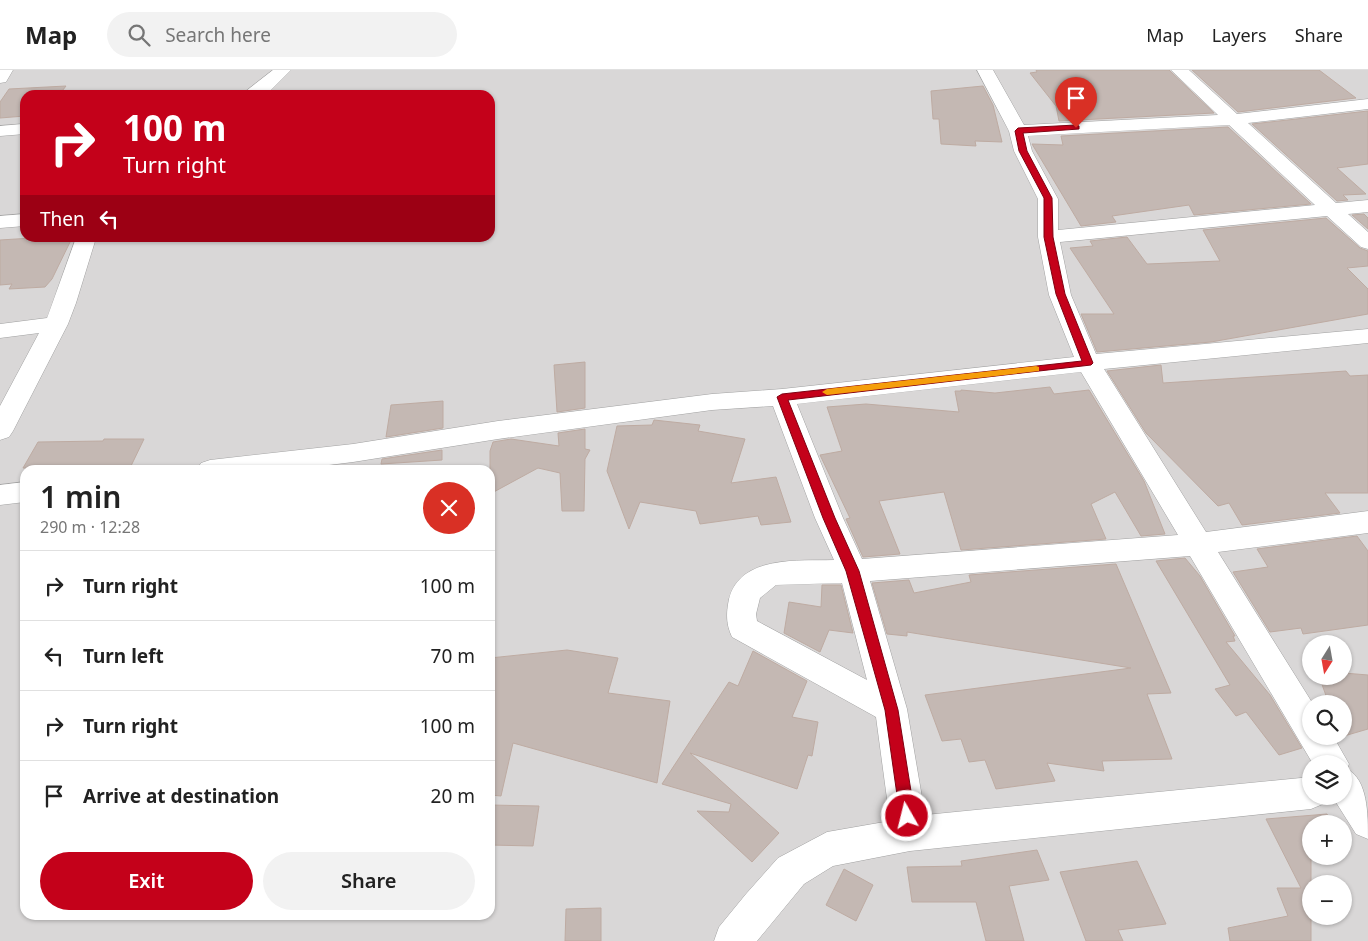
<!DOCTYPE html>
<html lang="en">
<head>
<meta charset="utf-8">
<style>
  body { margin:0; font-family:"Noto Sans",sans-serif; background:#f2f2f2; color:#222; height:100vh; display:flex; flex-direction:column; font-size:19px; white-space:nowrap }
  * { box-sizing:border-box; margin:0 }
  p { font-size:16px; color:#767676 }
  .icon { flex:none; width:28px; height:28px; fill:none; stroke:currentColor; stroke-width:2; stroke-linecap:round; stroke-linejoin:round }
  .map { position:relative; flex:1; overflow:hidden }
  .details { position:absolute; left:20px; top:395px; width:475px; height:455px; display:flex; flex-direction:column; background:#fff; border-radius:15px; box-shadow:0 1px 4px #0004 }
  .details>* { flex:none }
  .hud { position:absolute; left:20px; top:20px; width:475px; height:152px; border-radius:15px; box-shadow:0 1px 4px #0004; background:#c4011a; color:#fff; overflow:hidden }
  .needle { width:32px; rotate:191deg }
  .buttons { position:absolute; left:1302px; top:565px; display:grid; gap:10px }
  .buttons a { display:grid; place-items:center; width:50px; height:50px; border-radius:50%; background:#fff; box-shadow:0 1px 4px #0004; font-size:25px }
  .pin { position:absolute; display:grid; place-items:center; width:42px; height:42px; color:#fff; margin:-51px -21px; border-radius:50% 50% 50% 0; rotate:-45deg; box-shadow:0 0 5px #0007 }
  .pin .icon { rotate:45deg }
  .me { position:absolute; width:55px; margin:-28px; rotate:352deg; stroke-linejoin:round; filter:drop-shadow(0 0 4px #0008) }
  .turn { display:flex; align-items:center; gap:18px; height:105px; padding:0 20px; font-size:22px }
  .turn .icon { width:65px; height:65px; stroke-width:2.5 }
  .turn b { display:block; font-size:35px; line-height:42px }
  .then { display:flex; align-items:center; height:48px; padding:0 20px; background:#0003; gap:10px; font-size:19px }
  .round { display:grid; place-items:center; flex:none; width:52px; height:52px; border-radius:26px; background:#f2f2f2 }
  .headline { display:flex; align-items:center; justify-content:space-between; height:85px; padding:0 20px }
  h1 { font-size:30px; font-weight:600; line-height:38px }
  .primary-button { display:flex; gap:10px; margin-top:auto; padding:10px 20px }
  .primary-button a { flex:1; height:58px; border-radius:30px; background:#c4011a; color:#fff; font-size:20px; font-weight:600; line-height:58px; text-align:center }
  .primary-button a+a { background:#f2f2f2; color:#222 }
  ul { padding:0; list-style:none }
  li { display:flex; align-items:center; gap:15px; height:70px; padding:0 20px; border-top:1px solid #e0e0e0 }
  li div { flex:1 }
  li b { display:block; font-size:19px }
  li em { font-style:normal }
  header { display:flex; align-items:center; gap:30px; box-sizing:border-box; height:70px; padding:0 25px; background:#fff; border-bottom:1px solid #e0e0e0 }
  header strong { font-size:24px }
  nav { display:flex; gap:28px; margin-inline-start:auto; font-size:18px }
  .search { width:350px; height:45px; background:#f2f2f2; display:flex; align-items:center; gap:12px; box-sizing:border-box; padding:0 18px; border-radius:28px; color:#767676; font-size:19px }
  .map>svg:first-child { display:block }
</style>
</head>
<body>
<header>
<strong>Map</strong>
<div class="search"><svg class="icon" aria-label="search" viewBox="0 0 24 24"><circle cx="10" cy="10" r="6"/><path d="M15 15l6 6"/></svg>Search here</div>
<nav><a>Map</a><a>Layers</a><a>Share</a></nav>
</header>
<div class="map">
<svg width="1368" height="871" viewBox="0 0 1368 871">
  <rect width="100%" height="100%" fill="#ece6e0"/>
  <path fill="#d9d7d7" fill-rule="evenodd" d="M0,0h1368v871h-1368zM25,25h465v143h-465zM25,400h465v445h-465zM1311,574h33v32h-33zM1311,634h33v32h-33zM1311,694h33v32h-33zM1311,754h33v32h-33zM1311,814h33v32h-33z"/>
  <g fill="#c4b8b3" stroke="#beaba2">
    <polygon points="1036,0 1169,0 1214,43 1059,51 1056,36 1030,3 1037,2"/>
    <polygon points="1192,0 1319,0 1356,28 1238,42"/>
    <polygon points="66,16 59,25 25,25 25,46 0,48 0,32 9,19"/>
    <polygon points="983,16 993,35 1002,72 975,71 976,76 941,74 939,49 933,49 931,21"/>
    <polygon points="1368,41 1368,94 1337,98 1366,124 1343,125 1348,130 1337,131 1252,54"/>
    <polygon points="1228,57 1311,134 1194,145 1189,135 1112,146 1116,152 1081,156 1032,74 1063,75 1061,66"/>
    <polygon points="1364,144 1368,148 1368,159 1352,145"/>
    <polygon points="1326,148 1360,178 1368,181 1368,196 1347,198 1368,219 1368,244 1211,272 1097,282 1081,244 1114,244 1070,178 1093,176 1090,171 1127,167 1147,194 1220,191 1203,160"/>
    <polygon points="32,168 72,168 52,209 45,217 9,219 12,214 0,215 0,170"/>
    <polygon points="585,292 585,338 557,342 554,295"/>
    <polygon points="1161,295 1163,313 1346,301 1350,306 1368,305 1368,423 1325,423 1340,443 1242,455 1229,433 1218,436 1146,363 1107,301"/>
    <polygon points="1050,317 1054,324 1089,320 1144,411 1165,464 1141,466 1115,422 1091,434 1106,469 961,480 944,422 879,431 900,484 863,487 846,449 850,448 820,385 842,381 827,337 866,334 959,342 955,321 961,321 961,320 995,323"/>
    <polygon points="443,331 443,358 386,367 391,335"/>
    <polygon points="654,350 700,355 698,361 745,369 731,413 776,407 791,452 761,455 758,446 700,454 696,441 640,432 629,459 607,401 617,356 652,355"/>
    <polygon points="585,359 585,379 590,380 585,389 584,441 562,441 560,403 538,398 490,424 490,381 493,372 511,369 559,376 558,363"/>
    <polygon points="104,369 144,369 130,398 23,398 38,372 103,371"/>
    <polygon points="442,380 442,390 381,394 382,389"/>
    <polygon points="1357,466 1368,481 1368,555 1303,564 1301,558 1270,562 1233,502 1268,497 1257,479"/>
    <polygon points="1185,488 1200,506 1235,566 1233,566 1235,571 1226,572 1270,625 1302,678 1279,685 1246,642 1236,646 1215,619 1230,615 1156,491"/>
    <polygon points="1116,494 1171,623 1147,624 1172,689 1102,691 1104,701 1047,693 1055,711 996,719 985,690 969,692 961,669 942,671 925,625 1131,598 907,562 907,566 887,564 872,513 909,510 914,523 971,512 969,505"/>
    <polygon points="822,515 841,515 853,563 829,560 820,582 784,563 789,532 821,537"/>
    <polygon points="567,580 618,588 608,623 670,631 657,713 513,673 501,726 490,725 490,588"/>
    <polygon points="753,581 807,611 792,647 818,652 812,686 808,685 797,719 690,683 779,763 752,792 697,741 729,742 731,734 662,714 729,612 738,616"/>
    <polygon points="1344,603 1368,605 1368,659 1344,666 1344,634 1329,634 1319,606 1344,606"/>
    <polygon points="490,735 539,736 533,776 490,775"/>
    <polygon points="1327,744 1332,754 1311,754 1311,871 1230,871 1228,858 1288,846 1277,818 1301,818 1266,749"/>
    <polygon points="1037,780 1049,810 1009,816 1024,871 986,871 976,832 912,832 907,797 962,796 961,791"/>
    <polygon points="1137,791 1166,854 1118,860 1123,871 1086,871 1060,802"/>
    <polygon points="844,799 873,815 856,851 826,835"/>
    <polygon points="601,838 601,871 565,871 566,839"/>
  </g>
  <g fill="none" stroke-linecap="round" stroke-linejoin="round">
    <g stroke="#a1a1a1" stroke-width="1">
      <g id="minor">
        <polygon points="0,0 13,0 6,12 0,13"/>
        <polygon points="273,0 291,0 269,22 263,25 241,25"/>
        <path d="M977,0h16l31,55 194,-10 -47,-45h18l48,44 131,-15v10l-120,14 88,80 32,-3v12l-20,2 20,18v17l-7,-2 -34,-31 -267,26 11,53 25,59 272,-25v14l-264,26 102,163 162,-21v22l-150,19 95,152h-2v32h22l16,28 -2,5c21,11 21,45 21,70l-12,-5 -24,-38h12v-32h-31l-123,-208 -320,25 37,128 18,106 386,-38v19h16l-4,8 -12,5 -401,42 -77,15 -29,18 -47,57h-43l5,-14 27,-33 32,-36 49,-26 63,-11 -14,-104 -144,-80c-6,-13 -6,-23 -3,-38 11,-44 70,-38 105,-39l-19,-42 -42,-112 -61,4 -214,29 -145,23 -64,8h-92l4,-7 9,-3 143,-16 145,-23 214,-27 70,-5 292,-32 -25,-62 -11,-58v-38l-24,-48 -5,-20zM1229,55l86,80 -257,25v-31l-26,-48 -4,-15zM1081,302l97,163 -316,24 -19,-41 -46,-114zM842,513l25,97 -110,-59 -1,-7 4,-16 16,-13z"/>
        <polygon points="22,54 25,54 25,64 0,66 0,56"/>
        <polygon points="25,144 25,156 0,158 0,146"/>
        <polygon points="76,168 96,168 76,233 68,254 13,361 9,367 0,370 0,336 39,263 0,268 0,254 47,248"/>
        <polygon points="25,412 25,432 0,435 0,415"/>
      </g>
    </g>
    <use href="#minor" fill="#fff" fill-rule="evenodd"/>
  </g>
  <polygon fill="#c4011a" stroke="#7f0111" points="1076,55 1079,56 1079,59 1023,63 1027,81 1052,128 1053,167 1065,224 1093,293 1091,295 788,330 835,448 859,501 898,640 915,746 913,751 907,753 902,751 900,746 885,640 846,501 823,448 777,327 782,324 1082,291 1056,224 1044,167 1044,128 1019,81 1015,61 1018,58"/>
  <polygon fill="#f59e0b" points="1036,296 1039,297 1039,301 827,325 822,322 827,319"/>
</svg>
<div class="buttons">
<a><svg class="needle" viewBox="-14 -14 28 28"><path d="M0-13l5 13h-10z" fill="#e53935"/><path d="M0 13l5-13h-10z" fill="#767676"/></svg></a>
<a><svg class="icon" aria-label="search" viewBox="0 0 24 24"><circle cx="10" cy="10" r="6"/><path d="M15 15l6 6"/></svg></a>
<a><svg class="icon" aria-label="layers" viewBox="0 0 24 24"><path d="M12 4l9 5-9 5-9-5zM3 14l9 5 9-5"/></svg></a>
<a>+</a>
<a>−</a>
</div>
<div class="pin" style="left:1076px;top:58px;background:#d93025"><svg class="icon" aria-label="arrive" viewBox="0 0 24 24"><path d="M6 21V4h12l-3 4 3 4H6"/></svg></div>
<svg class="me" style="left:907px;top:746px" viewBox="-20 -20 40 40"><circle r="17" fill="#c4011a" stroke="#fff" stroke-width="3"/><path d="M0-11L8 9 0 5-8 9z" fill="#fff"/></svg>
<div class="hud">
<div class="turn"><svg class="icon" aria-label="right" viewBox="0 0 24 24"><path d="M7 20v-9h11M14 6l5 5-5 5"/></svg><div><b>100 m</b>Turn right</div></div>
<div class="then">Then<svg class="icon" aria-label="left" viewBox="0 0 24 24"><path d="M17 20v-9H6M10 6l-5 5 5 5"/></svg></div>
</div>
<section class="details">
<div class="headline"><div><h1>1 min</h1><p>290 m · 12:28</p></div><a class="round" style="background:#d93025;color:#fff"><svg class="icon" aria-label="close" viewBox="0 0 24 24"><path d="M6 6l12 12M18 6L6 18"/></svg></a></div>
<ul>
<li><svg class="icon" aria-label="right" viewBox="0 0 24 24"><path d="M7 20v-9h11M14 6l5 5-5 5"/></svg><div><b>Turn right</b></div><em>100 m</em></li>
<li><svg class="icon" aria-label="left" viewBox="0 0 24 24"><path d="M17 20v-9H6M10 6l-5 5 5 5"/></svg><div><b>Turn left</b></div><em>70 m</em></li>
<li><svg class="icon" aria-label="right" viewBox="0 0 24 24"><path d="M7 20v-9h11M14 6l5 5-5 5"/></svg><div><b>Turn right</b></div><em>100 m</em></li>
<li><svg class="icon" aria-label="arrive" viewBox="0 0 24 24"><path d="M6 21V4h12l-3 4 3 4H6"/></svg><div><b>Arrive at destination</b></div><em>20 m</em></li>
</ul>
<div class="primary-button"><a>Exit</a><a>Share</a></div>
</section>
</div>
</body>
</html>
